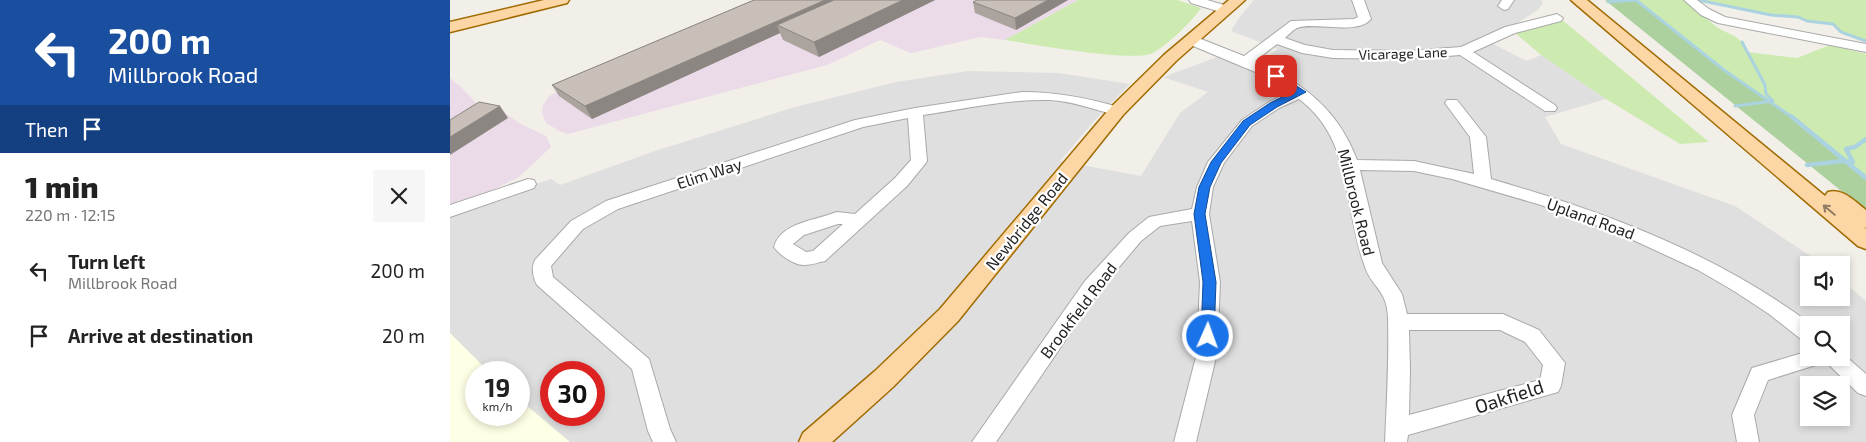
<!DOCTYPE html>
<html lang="en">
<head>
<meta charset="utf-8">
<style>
  body { margin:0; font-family:"Exo 2",sans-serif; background:#f6f6f6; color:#222; height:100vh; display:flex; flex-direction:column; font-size:19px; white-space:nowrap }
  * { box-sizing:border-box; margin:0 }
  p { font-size:16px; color:#767676 }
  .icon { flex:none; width:28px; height:28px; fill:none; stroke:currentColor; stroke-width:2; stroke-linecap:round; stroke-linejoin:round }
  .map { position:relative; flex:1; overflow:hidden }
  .sheet { display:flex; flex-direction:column; background:#fff; width:450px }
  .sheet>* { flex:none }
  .banner { background:#1a4fa0; color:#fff; overflow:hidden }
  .controls { position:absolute; left:1350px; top:256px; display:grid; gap:10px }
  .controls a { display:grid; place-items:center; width:50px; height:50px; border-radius:0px; background:#fff; box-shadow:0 2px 8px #0003; font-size:25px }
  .speed { position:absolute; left:15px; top:361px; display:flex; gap:10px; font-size:25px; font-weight:700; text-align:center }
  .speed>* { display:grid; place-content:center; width:65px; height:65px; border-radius:50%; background:#fff; box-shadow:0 2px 8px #0003; line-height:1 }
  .speed small { font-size:12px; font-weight:400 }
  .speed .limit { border:8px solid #d22; background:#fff; color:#111 }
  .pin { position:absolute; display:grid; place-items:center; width:42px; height:42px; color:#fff; margin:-21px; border-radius:10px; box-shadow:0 2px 8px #0006 }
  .me { position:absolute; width:55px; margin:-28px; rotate:2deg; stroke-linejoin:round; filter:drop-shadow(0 0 4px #0008) }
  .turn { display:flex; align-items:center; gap:18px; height:105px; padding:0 25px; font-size:22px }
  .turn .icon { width:65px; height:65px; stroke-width:2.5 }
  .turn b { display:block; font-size:35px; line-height:42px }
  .then { display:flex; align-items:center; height:48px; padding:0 25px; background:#0003; gap:10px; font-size:19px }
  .round { display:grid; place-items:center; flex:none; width:52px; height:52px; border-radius:0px; background:#f6f6f6 }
  .summary { display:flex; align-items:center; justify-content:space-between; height:85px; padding:0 25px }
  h1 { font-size:30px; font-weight:800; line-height:38px }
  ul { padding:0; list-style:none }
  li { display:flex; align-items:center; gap:15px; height:65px; padding:0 25px }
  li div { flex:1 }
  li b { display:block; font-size:19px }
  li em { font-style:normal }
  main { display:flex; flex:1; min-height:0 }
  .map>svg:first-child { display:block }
</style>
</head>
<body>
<main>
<section class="sheet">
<div class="banner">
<div class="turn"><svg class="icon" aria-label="left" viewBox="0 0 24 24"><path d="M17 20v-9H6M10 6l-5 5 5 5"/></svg><div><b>200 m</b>Millbrook Road</div></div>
<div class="then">Then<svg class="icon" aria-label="arrive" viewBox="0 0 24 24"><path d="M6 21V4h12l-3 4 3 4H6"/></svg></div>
</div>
<div class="summary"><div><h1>1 min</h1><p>220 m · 12:15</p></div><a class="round"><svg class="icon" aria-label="close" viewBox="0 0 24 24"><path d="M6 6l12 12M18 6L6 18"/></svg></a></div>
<ul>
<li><svg class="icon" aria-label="left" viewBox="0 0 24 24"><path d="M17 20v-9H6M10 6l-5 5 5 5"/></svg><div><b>Turn left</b><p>Millbrook Road</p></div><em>200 m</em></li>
<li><svg class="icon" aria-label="arrive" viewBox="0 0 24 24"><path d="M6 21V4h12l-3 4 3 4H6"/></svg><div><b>Arrive at destination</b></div><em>20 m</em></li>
</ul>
</section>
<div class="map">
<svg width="1416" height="442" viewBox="0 0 1416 442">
  <rect width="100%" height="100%" fill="#f2efe9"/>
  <path fill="#e0dfdf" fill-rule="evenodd" d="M804,0h287l2,3 -5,7 -19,12 -40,15 48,24 14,-6 65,44 -61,18 16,27 174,62 89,59h-15v33h32v-18l25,21v141h-1302l-45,-39v-31h-36l-33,-30v-130l101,-33 9,6 95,-34 140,-44 101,-25 72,-11 91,2 71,11 -35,36 -35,41 81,15 39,-63 28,-21 -45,-15 57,-21 31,13 27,-20 -47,-18 8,-13zM1359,325h32v33h-32zM101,372h43v43h-43zM1359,385h32v33h-32z"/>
  <g fill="#ebdbe8">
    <polygon points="306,0 628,0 555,40 531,37 461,53 430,40 377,65 118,134 109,131 96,123 92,113 93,105 99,96 217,37"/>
    <polygon points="0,78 10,86 27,104 51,110 69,123 96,136 101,147 69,177 34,194 0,206"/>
  </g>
  <polygon fill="#ffffe5" points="0,333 39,372 26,372 26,415 69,415 69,399 120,442 0,442"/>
  <g fill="#cdebb0">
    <path d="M628,0h99l24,8c-7,12 -35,38 -48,45 -20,10 -121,-9 -148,-13z"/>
    <polygon points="1186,0 1234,0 1268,28 1286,37 1292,42 1297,52 1347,58 1380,45 1416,54 1416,178 1393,161 1352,124 1274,70"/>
    <polygon points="1248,0 1416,0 1416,41 1391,32 1382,24 1357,21 1348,17 1321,15"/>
    <polygon points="1110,18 1259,142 1230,144 1156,99 1091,55 1065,33"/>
  </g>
  <polygon fill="#add19e" points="1155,0 1186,0 1274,70 1352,124 1393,161 1416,178 1416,211"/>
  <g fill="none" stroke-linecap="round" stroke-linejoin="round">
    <g stroke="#aad3df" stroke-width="3">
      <polyline points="1186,0 1274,70 1342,117"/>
      <polyline points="1248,0 1321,15 1348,17 1357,21 1383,24 1391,32 1416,41"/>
      <polyline points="1158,2 1187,0"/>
      <polyline points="1285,106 1323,101 1316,94 1315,85 1292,42"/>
    </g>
    <g stroke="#aad3df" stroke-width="4.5">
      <polyline points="1341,116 1416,178"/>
      <polyline points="1357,165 1393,161 1403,162 1396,149 1405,147 1416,139"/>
    </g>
    <g stroke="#a9a9a9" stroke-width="2">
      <g id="minor">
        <polygon points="739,0 757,0 781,7 783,10 777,14 741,3"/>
        <path d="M902,0h12l7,19c-14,17 -56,2 -74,9 -4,2 -9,7 -12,10l20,7 28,5 76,1 52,-4 44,-20 52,-13 6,4 -2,3 -46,12 -42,19 82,53 2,3 -2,3h-10l-85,-56 -51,4 -76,-1 -31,-5 -25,-9 -22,17c48,22 83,48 102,99l57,1 60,13 -4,-37 -25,-34 2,-3h10l29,37 5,42c114,33 225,74 321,146h-3v17l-7,-2 -33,-26 -35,-23 -36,-21 -78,-36 -79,-29 -89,-26 -38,-8 -54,-1 22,93 20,31 5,20h96l36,16 26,33 -4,23 -3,6 -150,43 -1,7h-22c2,-43 4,-82 3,-124 -1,-29 -16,-30 -23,-51 -22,-58 -11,-127 -66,-168l-20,9 -27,18 -28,37 -11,24 -4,27 11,68 -3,71 -21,89h-22l23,-89 3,-71 -8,-61 -32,5 -19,15 -42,50 -103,151h-24l113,-161 44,-48 20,-16 43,-8 5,-22 11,-25 34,-42 27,-18 21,-10 -30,-18 -74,-31 -1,-3 1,-3h10l48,19 47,-35 63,-2 4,-2zM959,330h91l25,12 18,23 -3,15 -131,35 1,-45z"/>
        <polygon points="1052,0 1064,0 1058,9 1054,10 1048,6"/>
        <polygon points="1234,0 1247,0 1259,9 1275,17 1416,44 1416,52 1268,23 1251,15"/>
        <path d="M572,92c35,0 66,6 100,16l2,3 -2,3 -5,1c-23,-5 -44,-14 -68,-15 -42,-1 -85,9 -126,15l4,46 -2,3 -18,22 -82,75c-6,1 -13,4 -20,4 -9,1 -26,-10 -31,-18 6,-23 37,-26 57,-33l6,-2 18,2 40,-36 16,-18 -3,-42 -45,9 -245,82 -35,20 -32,37 2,11 96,82 21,70 6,13h-23l-5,-11 -16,-62 -95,-84c-4,-7 -6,-17 -2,-25l36,-39 35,-20 249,-81 60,-12zM388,224h5l-30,27 -7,1 -13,-8 11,-9z"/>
        <polygon points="78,179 84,180 86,184 84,188 0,217 0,205"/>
        <polygon points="1359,351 1359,358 1372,358 1369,364 1318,380 1304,415 1309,442 1287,442 1282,415 1302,368"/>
        <polygon points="1391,352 1416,374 1416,396 1408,393 1378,364 1375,358 1391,358"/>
      </g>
    </g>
    <g stroke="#a06b00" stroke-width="3">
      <g id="major">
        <polygon points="94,0 119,0 117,3 0,32 0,22"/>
        <polygon points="779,0 795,0 726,61 673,115 508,321 443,387 382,442 349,442 353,433 425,371 490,309 661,107 714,55"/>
        <path d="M1121,0h16l238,196 3,-4c15,-4 26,9 38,18v18l-2,-1 2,2v20l-8,-3z"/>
      </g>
    </g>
    <use href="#minor" fill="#fff" fill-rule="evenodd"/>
    <use href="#major" fill="#fcd6a4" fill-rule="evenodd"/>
  </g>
  <g fill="#aba49e">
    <polygon points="304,0 485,0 369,57 333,40 330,33 142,119 109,96 102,85"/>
    <polygon points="618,0 566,30 525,13 523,2"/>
  </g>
  <g fill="#8b8681">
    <polygon points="375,0 402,0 327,25 330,33 142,119 135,106"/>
    <polygon points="453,0 485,0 369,57 364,42"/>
    <polygon points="598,0 618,0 566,30 565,18"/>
    <polygon points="50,106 58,118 0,155 0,137"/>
  </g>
  <g fill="#c7bfb8" stroke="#8b8681">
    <polygon points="304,0 375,0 135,106 102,85"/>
    <polygon points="384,0 453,0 364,42 327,25"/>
    <polygon points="527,0 598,0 565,18 523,2"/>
    <polygon points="29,102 50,106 0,137 0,120"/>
  </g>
  <defs><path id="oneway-shaft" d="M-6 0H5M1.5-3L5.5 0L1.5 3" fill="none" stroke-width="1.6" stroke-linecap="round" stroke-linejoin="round" transform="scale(1.25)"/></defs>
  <use stroke="#8f7c63" href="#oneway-shaft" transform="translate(1379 210) rotate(-140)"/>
  <polygon fill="#1a73e8" stroke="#114b97" points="826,73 856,92 827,107 800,125 771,163 760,187 755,214 766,282 764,336 763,339 758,341 753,339 751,336 753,282 744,214 749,187 761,162 793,121 820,103 844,91 823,78 823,74"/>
  <g text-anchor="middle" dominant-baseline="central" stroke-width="4.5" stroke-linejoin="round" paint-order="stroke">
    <g font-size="14" fill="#222" stroke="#fff">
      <text transform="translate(953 53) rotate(-2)">Vicarage Lane</text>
    </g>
    <g font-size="16" fill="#222" stroke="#fff">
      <text transform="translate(259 173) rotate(-18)">Elim Way</text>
      <text transform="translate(907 202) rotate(76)">Millbrook Road</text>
      <text transform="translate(1141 218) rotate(20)">Upland Road</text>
      <text transform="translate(576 221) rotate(-51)">Newbridge Road</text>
      <text transform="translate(628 310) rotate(-53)">Brookfield Road</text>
    </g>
    <g font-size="19" fill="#222" stroke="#fff">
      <text transform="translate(1059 396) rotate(-18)">Oakfield</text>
    </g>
  </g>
</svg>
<div class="controls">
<a><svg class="icon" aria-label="sound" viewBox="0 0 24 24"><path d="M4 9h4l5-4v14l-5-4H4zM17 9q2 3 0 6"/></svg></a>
<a><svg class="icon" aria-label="search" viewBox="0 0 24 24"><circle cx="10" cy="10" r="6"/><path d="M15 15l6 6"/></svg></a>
<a><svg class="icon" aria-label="layers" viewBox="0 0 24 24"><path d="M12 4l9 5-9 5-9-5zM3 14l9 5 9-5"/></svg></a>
</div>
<div class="speed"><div>19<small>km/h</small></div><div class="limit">30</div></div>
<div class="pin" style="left:826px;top:76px;background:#d93025"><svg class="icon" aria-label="arrive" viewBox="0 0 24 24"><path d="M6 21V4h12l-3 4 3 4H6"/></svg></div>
<svg class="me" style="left:758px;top:336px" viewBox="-20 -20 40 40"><circle r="17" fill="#1a73e8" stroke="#fff" stroke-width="3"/><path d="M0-11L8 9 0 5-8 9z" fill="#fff"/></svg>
</div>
</main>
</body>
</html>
